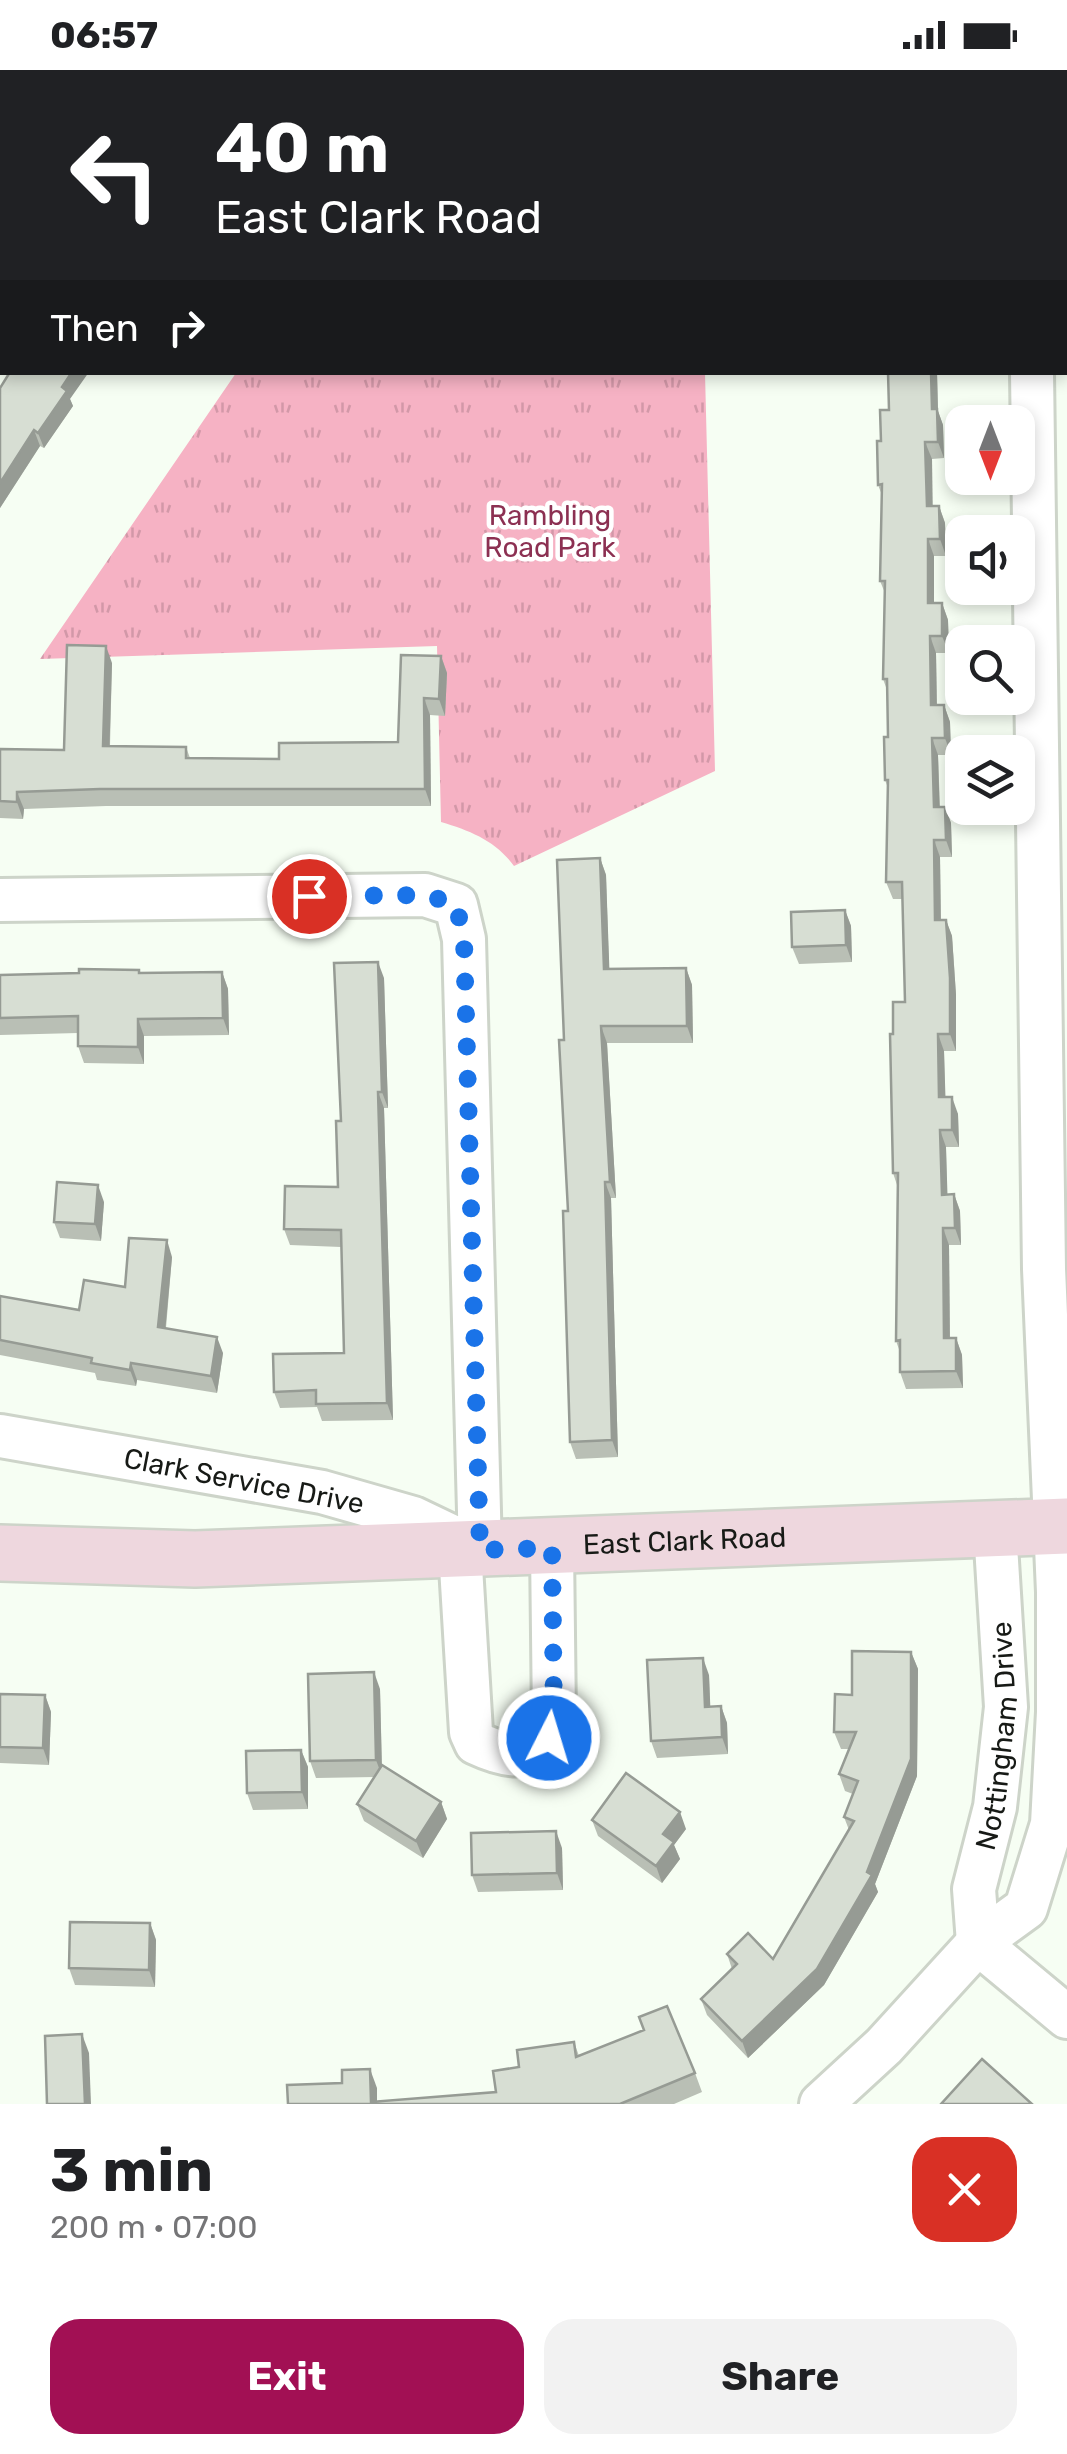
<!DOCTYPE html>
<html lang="en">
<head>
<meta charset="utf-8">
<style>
  body { margin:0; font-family:Rubik,sans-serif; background:#f2f2f2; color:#202124; height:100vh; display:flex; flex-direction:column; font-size:38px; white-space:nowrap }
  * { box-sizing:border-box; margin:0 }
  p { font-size:32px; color:#757577 }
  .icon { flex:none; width:55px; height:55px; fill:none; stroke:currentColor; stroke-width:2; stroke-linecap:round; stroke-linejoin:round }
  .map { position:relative; height:2034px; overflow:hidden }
  .drawer { display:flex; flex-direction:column; background:#fff; flex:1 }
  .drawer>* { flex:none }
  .top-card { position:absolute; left:0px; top:0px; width:1068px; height:305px; box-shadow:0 5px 15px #0003; background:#202124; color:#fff; overflow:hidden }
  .needle { width:65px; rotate:180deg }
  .buttons { position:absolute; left:945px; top:335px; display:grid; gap:20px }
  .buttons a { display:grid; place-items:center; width:90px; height:90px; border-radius:20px; background:#fff; box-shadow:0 5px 15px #0003; font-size:50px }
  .pin { position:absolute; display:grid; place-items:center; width:85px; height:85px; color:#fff; margin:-42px; border:5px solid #fff; border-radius:50%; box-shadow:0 2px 10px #0007 }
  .me { position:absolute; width:110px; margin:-55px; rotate:5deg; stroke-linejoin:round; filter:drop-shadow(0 0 8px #0008) }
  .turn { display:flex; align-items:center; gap:35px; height:210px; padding:0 50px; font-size:45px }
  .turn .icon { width:130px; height:130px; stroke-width:2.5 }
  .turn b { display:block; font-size:70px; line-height:85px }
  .then { display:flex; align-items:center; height:95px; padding:0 50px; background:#0003; gap:20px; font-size:38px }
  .round { display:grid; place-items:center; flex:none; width:105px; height:105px; border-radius:30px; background:#f2f2f2 }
  .headline { display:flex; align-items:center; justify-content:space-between; height:170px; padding:0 50px }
  h1 { font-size:60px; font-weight:700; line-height:75px }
  .primary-button { display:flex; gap:20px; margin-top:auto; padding:20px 50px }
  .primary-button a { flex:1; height:115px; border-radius:30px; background:#a21054; color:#fff; font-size:40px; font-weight:700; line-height:115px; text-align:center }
  .primary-button a+a { background:#f2f2f2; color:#202124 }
  .status { display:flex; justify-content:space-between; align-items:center; height:70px; padding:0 50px; background:#fff; direction:ltr }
  .status svg { height:28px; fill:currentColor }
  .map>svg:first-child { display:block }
</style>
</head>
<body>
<div class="status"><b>06:57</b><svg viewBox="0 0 49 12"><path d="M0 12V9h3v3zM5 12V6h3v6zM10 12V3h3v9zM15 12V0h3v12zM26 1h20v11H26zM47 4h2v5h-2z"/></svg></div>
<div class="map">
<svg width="1067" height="2034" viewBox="0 0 1067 2034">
  <defs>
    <pattern id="park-tufts" width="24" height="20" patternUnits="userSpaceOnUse" patternTransform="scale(2.5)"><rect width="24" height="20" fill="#f6b2c4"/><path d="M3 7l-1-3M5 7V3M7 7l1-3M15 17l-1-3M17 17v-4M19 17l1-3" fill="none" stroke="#d298a8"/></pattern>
  </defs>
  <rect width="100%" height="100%" fill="#f6fef3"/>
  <g fill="url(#park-tufts)">
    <polygon points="444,0 698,0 698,2 442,2"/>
    <path d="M236,303h469l10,398 -201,95c-18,-25 -43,-35 -73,-44l-4,-176 -397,13z"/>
  </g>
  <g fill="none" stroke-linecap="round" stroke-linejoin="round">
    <g stroke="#cdd4c9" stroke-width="48">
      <g id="minor">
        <polyline points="1028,0 1028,2"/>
        <polyline points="124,2 126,0"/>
        <polyline points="0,176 2,172"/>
        <polyline points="0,830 425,825 456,835 464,869 480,1480 413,1448 322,1422 0,1366"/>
        <path d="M460,1480l11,182 5,11c34,16 67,21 78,-23l-2,-172"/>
        <path id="s1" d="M978,1873l-4,-54 21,-82 11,-100 -11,-178"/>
        <polyline points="978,1873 1067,1947"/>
        <polyline points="821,2034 884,1976 978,1873 1026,1838 1052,1754 1058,1642 1058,1522 1044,1199 1032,302"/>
      </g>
    </g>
    <g stroke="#cdd4c9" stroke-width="60">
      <g id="secondary">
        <path id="s2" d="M0,1483l195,6 872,-33"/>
      </g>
    </g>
    <use href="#minor" stroke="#fff" stroke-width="42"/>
    <use href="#secondary" stroke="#eed7de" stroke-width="55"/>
  </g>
  <g fill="#b9bfb5">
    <polygon points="317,0 402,0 403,2 321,2"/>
    <polygon points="866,0 937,0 937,2 867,2"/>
    <polygon points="888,302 937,302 938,341 943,355 944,388 932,389 932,436 939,436 945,453 946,486 934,486 934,533 942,533 948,550 949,583 936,583 937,635 944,635 950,652 951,685 938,685 940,737 945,737 951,753 952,787 940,787 941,850 946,850 952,866 956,925 956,981 944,981 945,1027 958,1044 959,1077 946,1077 947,1125 954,1124 960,1141 961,1175 949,1175 950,1268 956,1268 962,1285 963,1318 906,1319 900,1302 900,1282 896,1271 897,1115 893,1103 893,964 905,932 903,829 893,829 886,812 888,718 885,710 888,667 887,620 883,609 885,523 880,511 882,425 878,415 881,371 889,340"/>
    <polygon points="0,318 70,329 73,336 44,378 40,376 0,438"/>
    <polygon points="441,586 447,603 445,646 430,645 431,736 106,736 24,739 23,749 0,748 0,679 64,680 112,593 110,676 186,677 190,688 279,689 398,672"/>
    <polygon points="600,788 606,805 609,899 686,898 692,915 693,973 607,973 616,1128 611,1128 618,1387 576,1389 570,1372 568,1141 564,970"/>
    <polygon points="845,840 851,856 852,892 799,894 792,877"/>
    <polygon points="222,902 228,919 229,965 144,966 144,994 84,993 78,976 78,963 0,965 0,905"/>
    <polygon points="384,908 388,1038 384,1038 393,1350 322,1351 317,1337 280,1338 274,1322 344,1283 341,1177 290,1175 284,1159 338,1117 341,1051"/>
    <polygon points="104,1132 101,1171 60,1168 54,1152"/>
    <polygon points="172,1187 166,1258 223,1283 217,1323 137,1310 136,1316 97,1310 95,1303 0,1285 0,1226 79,1240 125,1217"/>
    <polygon points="911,1582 918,1599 917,1706 875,1814 878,1822 824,1915 748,1988 707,1945 701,1929 732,1899 727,1884 773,1889 849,1760 844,1747 853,1724 845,1721 839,1704 849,1679 841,1679 834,1662 852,1625"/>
    <polygon points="709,1605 710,1636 721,1636 727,1653 728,1684 657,1688 651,1671"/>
    <polygon points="380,1619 382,1696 441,1732 447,1749 423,1788 364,1751 357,1734 375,1707 316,1708 310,1691"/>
    <polygon points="0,1624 45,1625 51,1642 49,1695 0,1693"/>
    <polygon points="301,1680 308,1697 308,1739 253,1740 247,1723"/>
    <polygon points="592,1750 686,1759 674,1775 680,1789 662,1813 598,1766"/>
    <polygon points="562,1778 563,1820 478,1822 472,1805"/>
    <polygon points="150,1853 156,1870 155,1917 75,1915 69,1898"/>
    <polygon points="574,1972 579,1986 695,2003 702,2022 674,2034 288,2034 377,2018 377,2031 496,2022 519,1997"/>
  </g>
  <g fill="#969b94">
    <polygon points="2,0 20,0 18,2 3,2"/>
    <polygon points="281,0 297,0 296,2 279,2"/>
    <polygon points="2,18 2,43 1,45 0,21"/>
    <polygon points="72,302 89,302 70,329 73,336 44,378 38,363 62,317"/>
    <polygon points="931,302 937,302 938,341 943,355 944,388 938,372 932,339"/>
    <polygon points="34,360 40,376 0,438 0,413"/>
    <polygon points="925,372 932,389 933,453 927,436"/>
    <polygon points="939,436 945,453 946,486 940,469"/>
    <polygon points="928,469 934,486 934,550 928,533"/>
    <polygon points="942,533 948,550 949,583 942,566"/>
    <polygon points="930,566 936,583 937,652 931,635"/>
    <polygon points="106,576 112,593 109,693 103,676"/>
    <polygon points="441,586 447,603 445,646 439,629"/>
    <polygon points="424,628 430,645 431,736 425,719"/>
    <polygon points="944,635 950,652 951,685 945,668"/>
    <polygon points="932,668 938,685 940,754 934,737"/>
    <polygon points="17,722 24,739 23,749 17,732"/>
    <polygon points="945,737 951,753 952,787 946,770"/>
    <polygon points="934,770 940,787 941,867 935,850"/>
    <polygon points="600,788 606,805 610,916 604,899"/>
    <polygon points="845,840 851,856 852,892 846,875"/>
    <polygon points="946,850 952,866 956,925 956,981 950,964"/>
    <polygon points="378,892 384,908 388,1038 382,1022"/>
    <polygon points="686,898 692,915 693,973 687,956"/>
    <polygon points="222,902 228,919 229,965 223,948"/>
    <polygon points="138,949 144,966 144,994 138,977"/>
    <polygon points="601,956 607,973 616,1128 610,1112"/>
    <polygon points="938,964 944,981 946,1044 939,1027"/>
    <polygon points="378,1022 384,1038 393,1350 387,1333"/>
    <polygon points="952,1027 958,1044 959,1077 952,1060"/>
    <polygon points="940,1060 946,1077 948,1142 942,1125"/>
    <polygon points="605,1112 611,1128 618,1387 612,1370"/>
    <polygon points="98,1115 104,1132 101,1171 95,1154"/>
    <polygon points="954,1124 960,1141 961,1175 955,1158"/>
    <polygon points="943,1158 949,1175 950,1285 944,1268"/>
    <polygon points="167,1170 172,1187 164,1273 158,1257"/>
    <polygon points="217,1267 223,1283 217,1323 211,1306"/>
    <polygon points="956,1268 962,1285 963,1318 956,1301"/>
    <polygon points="131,1293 137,1310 136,1316 130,1300"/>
    <polygon points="911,1582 918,1599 917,1706 875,1814 878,1822 824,1915 748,1988 742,1971 867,1802"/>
    <polygon points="703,1588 709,1605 711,1653 705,1637"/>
    <polygon points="374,1602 380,1619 382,1706 376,1690"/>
    <polygon points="45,1625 51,1642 49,1695 43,1678"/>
    <polygon points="721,1636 727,1653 728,1684 722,1667"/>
    <polygon points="301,1680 308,1697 308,1739 302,1722"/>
    <polygon points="441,1732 447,1749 423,1788 416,1771"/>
    <polygon points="680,1742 686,1759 674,1775 680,1789 662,1813 656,1796 663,1764"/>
    <polygon points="556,1761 562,1778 563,1820 557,1803"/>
    <polygon points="150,1853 156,1870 155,1917 149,1900"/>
    <polygon points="82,1964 89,1983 91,2034 85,2034"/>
    <polygon points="370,1999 377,2018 377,2034 372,2034"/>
  </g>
  <g fill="#d7ded3" stroke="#969b94" stroke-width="2.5">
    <polygon points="0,0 5,2 2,2 2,18 0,21"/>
    <polygon points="233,0 281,0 279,2 231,2"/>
    <polygon points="335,0 391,0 390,2 339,2"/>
    <rect x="880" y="0" width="44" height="2"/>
    <polygon points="10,302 72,302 62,317 67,321 38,363 34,360 0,413 0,318"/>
    <polygon points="888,302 931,302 932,339 937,339 938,372 925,372 927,436 939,436 940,469 928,469 928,533 942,533 942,566 930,566 931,635 944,635 945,668 932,668 934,737 945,737 946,770 934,770 935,850 946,850 950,908 950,964 938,964 939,1027 952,1027 952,1060 940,1060 942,1125 954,1124 955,1158 943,1158 944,1268 956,1268 956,1301 900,1302 900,1270 896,1271 898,1103 893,1103 890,964 893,964 893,932 905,932 902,812 886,812 888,710 885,710 884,667 888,667 887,609 883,609 885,511 880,511 882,414 878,415 877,371 881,371 880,340 889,340"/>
    <polygon points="67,575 106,576 103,676 186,677 186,688 279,689 279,673 398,672 401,585 441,586 439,629 424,628 425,719 100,719 17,722 17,732 0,731 0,679 64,680"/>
    <polygon points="600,788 604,899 686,898 687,956 601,956 610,1112 605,1112 612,1370 570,1372 563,1141 568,1141 559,970 564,970 557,790"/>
    <polygon points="845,840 846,875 792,877 791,842"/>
    <polygon points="378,892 382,1022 378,1022 387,1333 316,1334 316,1320 274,1322 273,1284 344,1283 341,1160 284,1159 285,1116 338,1117 336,1051 341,1051 334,893"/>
    <polygon points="79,899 139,900 139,903 222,902 223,948 138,949 138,977 78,976 78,946 0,948 0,905 79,903"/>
    <polygon points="57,1112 98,1115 95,1154 54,1152"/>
    <polygon points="129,1168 167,1170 158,1257 217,1267 211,1306 131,1293 130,1300 91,1293 92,1288 0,1270 0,1226 79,1240 84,1210 125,1217"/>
    <polygon points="852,1581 911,1582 911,1689 867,1802 872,1805 817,1899 742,1971 701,1929 737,1894 727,1884 748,1863 773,1889 854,1751 844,1747 858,1711 839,1704 856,1662 834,1662 835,1624 852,1625"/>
    <polygon points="703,1588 705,1637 721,1636 722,1667 651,1671 647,1590"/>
    <polygon points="374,1602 376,1690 310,1691 308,1604"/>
    <polygon points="0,1624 45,1625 43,1678 0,1677"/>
    <polygon points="301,1680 302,1722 247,1723 246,1681"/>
    <polygon points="382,1695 441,1732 416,1771 357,1734"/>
    <polygon points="626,1703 680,1742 663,1764 674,1772 656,1796 592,1750"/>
    <polygon points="556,1761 557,1803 472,1805 471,1763"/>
    <polygon points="70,1852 150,1853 149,1900 69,1898"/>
    <polygon points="667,1936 695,2003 620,2034 288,2034 287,2015 342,2013 342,2000 370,1999 371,2032 496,2022 493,2001 519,1997 517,1980 574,1972 576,1987 644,1960 639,1947"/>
    <polygon points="82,1964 85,2034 47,2034 45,1966"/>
    <polygon points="982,1989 1032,2034 941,2034"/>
  </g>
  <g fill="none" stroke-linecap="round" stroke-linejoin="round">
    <polyline stroke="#1a73e8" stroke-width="18" stroke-dasharray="0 32.4" points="309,826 425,825 456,834 464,869 480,1480 552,1478 554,1650 549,1668"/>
  </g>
  <g text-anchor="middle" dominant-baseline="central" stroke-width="9" stroke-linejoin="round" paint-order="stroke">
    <g font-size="28" fill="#8c3052" stroke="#fff">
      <text x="550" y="445">Rambling<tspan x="550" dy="32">Road Park</tspan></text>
    </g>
    <g font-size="28" fill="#171a16" stroke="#fff">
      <text transform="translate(244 1411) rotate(11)">Clark Service Drive</text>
      <text stroke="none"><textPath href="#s2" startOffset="685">East Clark Road</textPath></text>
      <text stroke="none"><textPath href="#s1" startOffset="210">Nottingham Drive</textPath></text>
    </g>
  </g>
</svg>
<div class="buttons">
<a><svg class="needle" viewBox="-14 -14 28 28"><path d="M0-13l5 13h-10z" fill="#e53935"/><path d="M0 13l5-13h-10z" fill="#757577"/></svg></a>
<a><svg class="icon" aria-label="sound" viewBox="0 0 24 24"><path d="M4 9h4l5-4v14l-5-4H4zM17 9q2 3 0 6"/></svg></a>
<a><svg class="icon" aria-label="search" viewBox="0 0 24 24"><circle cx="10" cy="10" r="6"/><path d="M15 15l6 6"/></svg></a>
<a><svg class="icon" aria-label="layers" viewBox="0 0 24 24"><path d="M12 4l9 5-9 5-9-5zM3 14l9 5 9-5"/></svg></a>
</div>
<div class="pin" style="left:309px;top:826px;background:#d93025"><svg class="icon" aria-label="arrive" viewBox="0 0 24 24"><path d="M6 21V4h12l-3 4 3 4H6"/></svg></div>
<svg class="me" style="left:549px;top:1668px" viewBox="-20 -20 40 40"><circle r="17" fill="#1a73e8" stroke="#fff" stroke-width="3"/><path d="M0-11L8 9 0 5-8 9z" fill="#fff"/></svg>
<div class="top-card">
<div class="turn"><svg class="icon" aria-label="left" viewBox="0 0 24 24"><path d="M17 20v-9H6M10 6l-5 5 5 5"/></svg><div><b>40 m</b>East Clark Road</div></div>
<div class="then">Then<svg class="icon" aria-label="right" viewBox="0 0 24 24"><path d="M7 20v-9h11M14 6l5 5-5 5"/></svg></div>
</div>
</div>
<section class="drawer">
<div class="headline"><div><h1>3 min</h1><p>200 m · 07:00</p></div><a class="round" style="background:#d93025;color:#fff"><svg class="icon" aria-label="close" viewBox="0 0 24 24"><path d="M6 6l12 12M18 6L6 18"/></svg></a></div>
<div class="primary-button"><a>Exit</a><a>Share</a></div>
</section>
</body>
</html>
